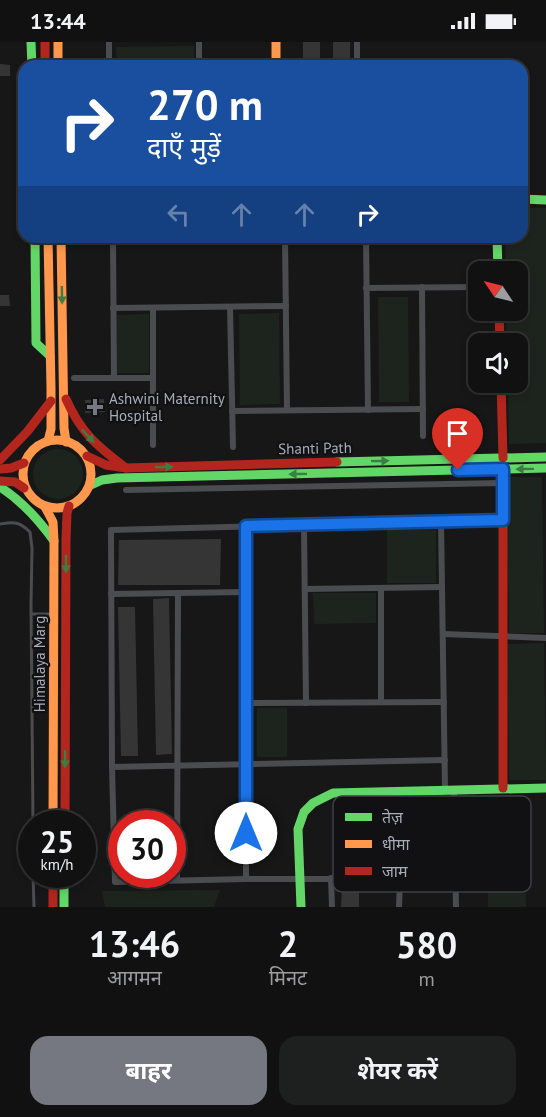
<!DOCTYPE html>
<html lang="hi">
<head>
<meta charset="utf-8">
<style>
  body { margin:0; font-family:"PT Sans","Noto Sans Devanagari",sans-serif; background:#1e1f1f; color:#f1f3f6; height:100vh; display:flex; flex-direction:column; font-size:22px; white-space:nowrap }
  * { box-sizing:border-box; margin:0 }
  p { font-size:20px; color:#9c9d9f }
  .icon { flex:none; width:33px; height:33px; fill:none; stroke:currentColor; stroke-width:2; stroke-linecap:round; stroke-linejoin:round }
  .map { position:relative; height:865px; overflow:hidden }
  .panel { display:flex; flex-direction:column; background:#111; flex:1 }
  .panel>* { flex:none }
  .guide { position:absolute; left:18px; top:18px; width:510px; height:183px; border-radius:18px; box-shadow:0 3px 9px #0003,0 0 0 2px #303131; background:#1a4fa0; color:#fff; overflow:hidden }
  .needle { width:39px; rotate:305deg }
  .fabs { position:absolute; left:468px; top:219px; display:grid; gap:12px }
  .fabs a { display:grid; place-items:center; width:60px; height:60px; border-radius:12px; background:#111; box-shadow:0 3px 9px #0003,0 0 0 2px #303131; font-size:30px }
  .speed { position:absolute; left:18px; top:768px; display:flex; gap:12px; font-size:30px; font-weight:700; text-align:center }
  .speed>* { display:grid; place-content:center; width:78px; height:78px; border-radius:50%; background:#111; box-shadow:0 3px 9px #0003,0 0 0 2px #303131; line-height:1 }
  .speed small { font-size:15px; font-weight:400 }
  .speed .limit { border:9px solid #d22; background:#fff; color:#111 }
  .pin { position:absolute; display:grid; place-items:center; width:51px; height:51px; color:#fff; margin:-62px -26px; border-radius:50% 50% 50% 0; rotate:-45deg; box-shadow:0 0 6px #0007 }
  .pin .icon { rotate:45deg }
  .me { position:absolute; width:66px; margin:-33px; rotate:0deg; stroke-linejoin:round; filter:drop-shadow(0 0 4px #0008) }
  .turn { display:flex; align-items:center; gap:21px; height:126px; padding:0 30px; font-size:27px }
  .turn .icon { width:78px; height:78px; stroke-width:2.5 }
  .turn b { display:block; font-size:42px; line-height:51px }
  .lanes { display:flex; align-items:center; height:57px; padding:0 30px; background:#0003; justify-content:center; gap:30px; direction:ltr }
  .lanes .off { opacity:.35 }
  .eta { display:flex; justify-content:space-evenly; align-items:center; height:102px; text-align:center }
  .eta b { font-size:36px; font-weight:700; line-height:42px }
  .action { display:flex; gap:12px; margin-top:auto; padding:12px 30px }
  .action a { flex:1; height:69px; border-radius:18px; background:#757880; color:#fff; font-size:24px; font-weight:700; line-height:69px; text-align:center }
  .action a+a { background:#1e1f1f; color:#f1f3f6 }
  .status { display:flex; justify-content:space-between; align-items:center; height:42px; padding:0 30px; background:#111; direction:ltr }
  .status svg { height:16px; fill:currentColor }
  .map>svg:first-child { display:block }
</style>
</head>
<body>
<div class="status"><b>13:44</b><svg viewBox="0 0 49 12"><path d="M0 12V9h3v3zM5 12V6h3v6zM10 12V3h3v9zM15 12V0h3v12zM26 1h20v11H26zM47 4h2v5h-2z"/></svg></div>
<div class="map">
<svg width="546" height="865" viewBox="0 0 546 865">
  <rect width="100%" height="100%" fill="#171717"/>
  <g fill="#1d241e">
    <polygon points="194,4 194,24 117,24 116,5"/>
    <polygon points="522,166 546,166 546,401 509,402 508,341 518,340 518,302 507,301 506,269 518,268 518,230 506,229 505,195 522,195"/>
    <polygon points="378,255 408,255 409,360 379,360"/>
    <polygon points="279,271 280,362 240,363 239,272"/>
    <polygon points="149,272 149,331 117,331 117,273"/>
    <circle cx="58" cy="432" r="25"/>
    <polygon points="506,435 542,435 544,591 509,591"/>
    <rect x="387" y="488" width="49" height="53"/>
    <polygon points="313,551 376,551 376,581 314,582"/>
    <polygon points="544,601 546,738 509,738 507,602"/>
    <rect x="257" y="666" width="30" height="49"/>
    <polygon points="525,796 526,865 488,865 487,797"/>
    <polygon points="220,848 214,865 105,865 102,849"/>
  </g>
  <g fill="#353536">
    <rect x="303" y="0" width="17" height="24"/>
    <rect x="333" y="0" width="17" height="24"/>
    <polygon points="0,22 10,23 10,34 0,34"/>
    <polygon points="0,253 9,253 10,264 0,264"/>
    <polygon points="104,357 105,370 85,371 85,358"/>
    <polygon points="221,497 220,543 118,543 119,498"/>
    <polygon points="169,556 172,712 156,713 153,557"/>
    <polygon points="118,565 135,565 138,714 121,714"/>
    <polygon points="342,845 359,845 359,865 341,865"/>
  </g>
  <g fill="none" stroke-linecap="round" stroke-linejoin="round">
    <g stroke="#4b4c50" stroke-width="3">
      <path d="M0,482c14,-2 19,-3 30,8l2,16 -1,56 2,220"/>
      <polyline points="31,572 53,572"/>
      <polyline points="33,832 34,865"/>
    </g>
    <g stroke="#4b4c50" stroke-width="6">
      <polyline points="109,0 109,24"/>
      <polyline points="199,0 199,24"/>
      <polyline points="357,0 357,24"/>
      <polyline points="113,195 114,336"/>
      <polyline points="285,195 287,368"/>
      <polyline points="366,195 368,368"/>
      <polyline points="422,245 423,394"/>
      <polyline points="366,246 478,245"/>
      <polyline points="230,265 233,405"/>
      <polyline points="113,266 286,264"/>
      <polyline points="74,336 153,336"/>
      <polyline points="232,369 423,367"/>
      <polyline points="153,403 153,266"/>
      <polyline points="126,448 503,441"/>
      <polyline points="441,479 445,748"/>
      <polyline points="304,483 306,661"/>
      <polyline points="246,484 246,837"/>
      <polyline points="381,546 381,660"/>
      <polyline points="305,547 442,545"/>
      <polyline points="111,552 246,550"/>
      <polyline points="443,592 546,596"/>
      <polyline points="246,661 444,660"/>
      <polyline points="112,725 445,718"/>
      <polyline points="454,748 456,865"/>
      <polyline points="455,835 400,837 246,837 115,840 112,725 111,488 503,478"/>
      <polyline points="331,836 332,865"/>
      <polyline points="177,838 178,551"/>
      <polyline points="399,865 400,837"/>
    </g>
    <g stroke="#63d668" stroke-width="9">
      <polyline points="31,0 32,24"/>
      <polyline points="522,157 546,158"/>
      <polyline points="35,195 36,301 50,314"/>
      <polyline points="497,195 498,230"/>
      <polyline points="337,420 546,415"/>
      <polyline points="91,443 102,438 117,436 546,426"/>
      <path d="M0,445c22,14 39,33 54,54"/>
      <polyline points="64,832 64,865"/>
      <polyline points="301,865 298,787 304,770 313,761 333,751 546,746"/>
    </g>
    <g stroke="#ff974d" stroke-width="9">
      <polyline points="58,0 58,24"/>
      <polyline points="276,0 276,24"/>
      <polyline points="48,195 51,346 51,387 48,399"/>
      <polyline points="61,195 64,386 66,400"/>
      <circle cx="57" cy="432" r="34"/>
      <polyline points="45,465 53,480 54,499 53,782"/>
    </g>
    <g stroke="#b3261e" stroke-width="9">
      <polyline points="45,0 45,24"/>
      <polyline points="499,268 500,302"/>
      <polyline points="501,340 503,416"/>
      <path d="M66,357c15,34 31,47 60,69"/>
      <polyline points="87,414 106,423 126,426 337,420"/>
      <polyline points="0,418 27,390 51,359"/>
      <polyline points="0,427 11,426 24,421"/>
      <polyline points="503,427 503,746"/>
      <polyline points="0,439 15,440 24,446"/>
      <polyline points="65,782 66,497 67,471 69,464"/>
      <polyline points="53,832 53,865"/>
    </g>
  </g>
  <defs><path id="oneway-solid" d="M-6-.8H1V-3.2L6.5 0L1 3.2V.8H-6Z" transform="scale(1.5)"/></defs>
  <g fill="#3e7d42">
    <use href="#oneway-solid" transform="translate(62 253) rotate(89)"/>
    <use href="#oneway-solid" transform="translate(88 394) rotate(47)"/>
    <use href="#oneway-solid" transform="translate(380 419) rotate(-1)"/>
    <use href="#oneway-solid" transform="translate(164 425) rotate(-1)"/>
    <use href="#oneway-solid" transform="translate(525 427) rotate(179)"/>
    <use href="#oneway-solid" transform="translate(298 432) rotate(179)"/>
    <use href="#oneway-solid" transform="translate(66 522) rotate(90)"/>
    <use href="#oneway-solid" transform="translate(65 717) rotate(90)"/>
  </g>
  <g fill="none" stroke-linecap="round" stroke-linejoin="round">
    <g stroke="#114b97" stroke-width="15">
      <polyline id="route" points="246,791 246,484 503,478 503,427 458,428"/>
    </g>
    <use href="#route" stroke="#1a73e8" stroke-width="10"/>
  </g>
  <path fill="#757880" stroke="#111113" stroke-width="2" d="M92 356h6v6h6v6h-6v6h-6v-6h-6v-6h6z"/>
  <g text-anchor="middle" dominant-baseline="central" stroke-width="4.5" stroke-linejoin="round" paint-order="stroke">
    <g font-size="15" fill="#a8adb8" stroke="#111113" text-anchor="start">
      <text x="109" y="356">Ashwini Maternity<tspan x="109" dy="17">Hospital</tspan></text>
    </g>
    <g font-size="15" fill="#a8adb8" stroke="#111113">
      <text transform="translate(315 406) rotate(-1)">Shanti Path</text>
      <text transform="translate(39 622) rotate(-90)">Himalaya Marg</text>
    </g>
  </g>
  <rect x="333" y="754" width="198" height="96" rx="9" fill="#111113" stroke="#3e4045" stroke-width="1.5"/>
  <rect x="345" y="771" width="27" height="8" fill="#63d668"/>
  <rect x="345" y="798" width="27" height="8" fill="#ff974d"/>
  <rect x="345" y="825" width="27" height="8" fill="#b3261e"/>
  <g font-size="16" fill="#a8adb8">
    <text x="382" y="781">तेज़</text>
    <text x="382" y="808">धीमा</text>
    <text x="382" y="835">जाम</text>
  </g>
</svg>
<div class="fabs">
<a><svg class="needle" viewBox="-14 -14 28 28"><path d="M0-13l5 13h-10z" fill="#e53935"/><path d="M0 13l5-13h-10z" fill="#9c9d9f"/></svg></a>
<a><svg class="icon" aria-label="sound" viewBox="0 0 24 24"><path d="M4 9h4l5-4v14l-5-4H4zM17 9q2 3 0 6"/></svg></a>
</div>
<div class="speed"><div>25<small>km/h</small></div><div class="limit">30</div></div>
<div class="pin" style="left:458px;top:428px;background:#d93025"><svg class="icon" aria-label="arrive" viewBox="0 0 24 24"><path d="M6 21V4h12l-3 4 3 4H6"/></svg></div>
<svg class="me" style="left:246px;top:791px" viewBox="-20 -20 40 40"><circle r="19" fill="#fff"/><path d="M0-13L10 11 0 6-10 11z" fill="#1a73e8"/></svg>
<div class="guide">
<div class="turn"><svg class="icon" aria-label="right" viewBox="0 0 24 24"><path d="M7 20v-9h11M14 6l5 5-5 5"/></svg><div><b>270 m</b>दाएँ मुड़ें</div></div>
<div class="lanes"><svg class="icon off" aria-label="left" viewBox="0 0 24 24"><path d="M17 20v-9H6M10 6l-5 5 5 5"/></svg><svg class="icon off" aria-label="ahead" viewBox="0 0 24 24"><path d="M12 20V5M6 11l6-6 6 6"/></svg><svg class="icon off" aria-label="ahead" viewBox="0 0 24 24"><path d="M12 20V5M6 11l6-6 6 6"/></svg><svg class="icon" aria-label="right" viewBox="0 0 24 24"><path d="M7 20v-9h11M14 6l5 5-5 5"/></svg></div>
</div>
</div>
<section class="panel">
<div class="eta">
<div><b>13:46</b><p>आगमन</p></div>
<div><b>2</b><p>मिनट</p></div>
<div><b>580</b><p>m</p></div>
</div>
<div class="action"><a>बाहर</a><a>शेयर करें</a></div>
</section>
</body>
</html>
